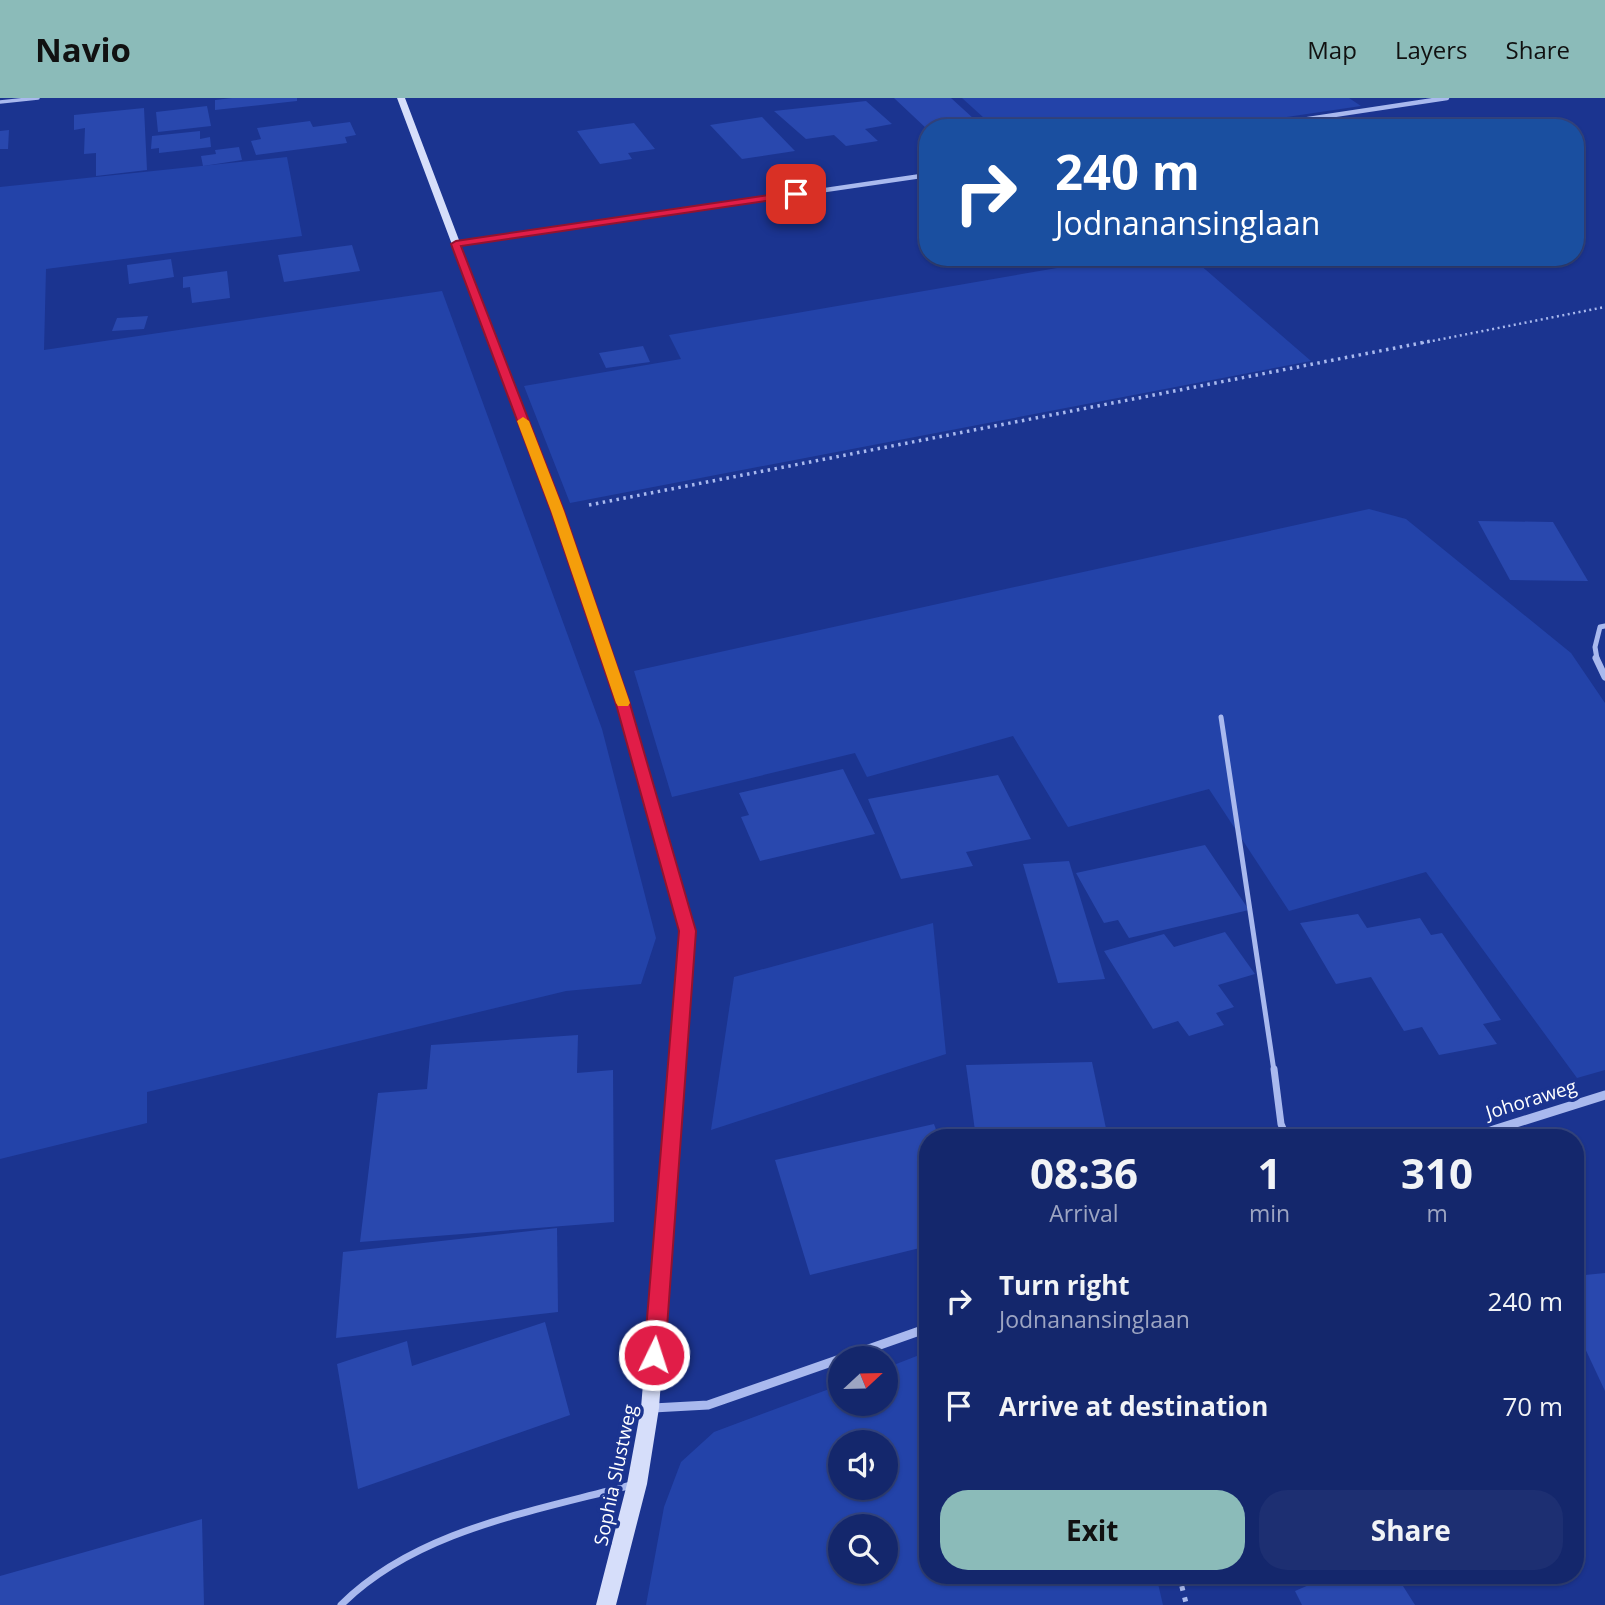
<!DOCTYPE html>
<html lang="en">
<head>
<meta charset="utf-8">
<style>
  body { margin:0; font-family:"Open Sans",sans-serif; background:#1d2f72; color:#f1f3f6; height:100vh; display:flex; flex-direction:column; font-size:26px; white-space:nowrap }
  * { box-sizing:border-box; margin:0 }
  p { font-size:23px; color:#9da5c2 }
  .icon { flex:none; width:38px; height:38px; fill:none; stroke:currentColor; stroke-width:2; stroke-linecap:round; stroke-linejoin:round }
  .map { position:relative; flex:1; overflow:hidden }
  .sheet { position:absolute; left:919px; top:1031px; width:665px; height:455px; display:flex; flex-direction:column; background:#14276c; border-radius:28px; box-shadow:0 2px 5px #0004,0 0 0 2px #33447f }
  .sheet>* { flex:none }
  .guide { position:absolute; left:919px; top:21px; width:665px; height:147px; border-radius:28px; box-shadow:0 2px 5px #0004,0 0 0 2px #33447f; background:#1a4fa0; color:#fff; overflow:hidden }
  .needle { width:46px; rotate:68deg }
  .fabs { position:absolute; left:828px; top:1248px; display:grid; gap:14px }
  .fabs a { display:grid; place-items:center; width:70px; height:70px; border-radius:50%; background:#14276c; box-shadow:0 2px 5px #0004,0 0 0 2px #33447f; font-size:35px }
  .pin { position:absolute; display:grid; place-items:center; width:60px; height:60px; color:#fff; margin:-30px; border-radius:14px; box-shadow:0 4px 10px #0006 }
  .me { position:absolute; width:77px; margin:-38px; rotate:4deg; stroke-linejoin:round; filter:drop-shadow(0 0 5px #0008) }
  .turn { display:flex; align-items:center; gap:24px; height:147px; padding:0 21px; font-size:32px }
  .turn .icon { width:91px; height:91px; stroke-width:2.5 }
  .turn b { display:block; font-size:49px; line-height:60px }
  .eta { display:flex; justify-content:space-evenly; align-items:center; height:119px; text-align:center }
  .eta b { font-size:42px; font-weight:700; line-height:49px }
  .action { display:flex; gap:14px; margin-top:auto; padding:14px 21px }
  .action a { flex:1; height:80px; border-radius:28px; background:#8bbbb9; color:#111; font-size:28px; font-weight:700; line-height:80px; text-align:center }
  .action a+a { background:#1d2f72; color:#f1f3f6 }
  ul { padding:0; list-style:none }
  li { display:flex; align-items:center; gap:21px; height:105px; padding:0 21px }
  li div { flex:1 }
  li b { display:block; font-size:26px }
  li em { font-style:normal }
  header { display:flex; align-items:center; gap:42px; box-sizing:border-box; height:98px; padding:0 35px; background:#8bbbb9; color:#111 }
  header strong { font-size:33px }
  nav { display:flex; gap:38px; margin-inline-start:auto; font-size:24px }
  .map>svg:first-child { display:block }
</style>
</head>
<body>
<header>
<strong>Navio</strong>
<nav><a>Map</a><a>Layers</a><a>Share</a></nav>
</header>
<div class="map">
<svg width="1605" height="1507" viewBox="0 0 1605 1507">
  <rect width="100%" height="100%" fill="#1b3490"/>
  <g fill="#2343a9" fill-rule="evenodd">
    <polygon points="962,0 1349,0 1361,8 1212,30 995,30"/>
    <polygon points="287,59 302,138 46,171 44,252 442,193 602,631 656,840 641,886 566,893 147,994 147,1025 0,1061 0,89"/>
    <polygon points="1121,159 1191,159 1311,263 570,405 524,288 681,261 669,237"/>
    <polygon points="1369,411 1406,421 1571,555 1605,605 1605,972 1577,980 1426,774 1289,813 1209,691 1068,729 1013,638 867,679 855,655 672,699 634,573"/>
    <polygon points="933,825 946,956 711,1032 734,879"/>
    <path d="M927,1254l1,223h228l7,30h-517l18,-98 17,-45 33,-30 126,-47v19h46v-36zM886,1344v46h-46v-46zM886,1428v46h-46v-46z"/>
  </g>
  <g fill="#2948ae">
    <polygon points="232,0 297,0 297,3 215,12 215,2"/>
    <polygon points="894,0 951,0 974,21 953,24 958,28 928,32"/>
    <polygon points="866,3 892,26 865,31 878,43 846,48 834,37 806,41 774,13"/>
    <polygon points="207,8 211,28 158,34 156,14"/>
    <polygon points="144,10 147,72 96,78 96,55 84,56 85,30 74,32 74,17"/>
    <polygon points="762,19 795,53 742,61 710,27"/>
    <polygon points="310,23 313,29 350,24 356,37 345,39 347,45 256,57 251,43 261,41 257,30"/>
    <polygon points="634,25 655,51 628,55 632,61 600,66 577,33"/>
    <polygon points="9,32 8,51 0,51 0,33"/>
    <polygon points="200,33 200,41 210,39 211,49 159,55 159,50 151,51 152,38"/>
    <polygon points="239,49 242,62 203,68 201,58 216,56 215,52"/>
    <polygon points="352,147 360,173 284,184 278,157"/>
    <polygon points="171,161 174,179 129,186 127,167"/>
    <polygon points="227,173 230,200 192,205 190,189 183,190 183,179"/>
    <polygon points="148,218 144,231 112,233 117,220"/>
    <polygon points="643,248 650,264 606,270 599,255"/>
    <polygon points="1478,423 1553,424 1588,483 1510,482"/>
    <polygon points="843,671 875,736 760,763 741,719 749,717 739,695"/>
    <polygon points="998,677 1031,741 966,754 973,768 901,781 868,701"/>
    <polygon points="1205,747 1249,812 1129,840 1118,822 1104,825 1076,775"/>
    <polygon points="1069,763 1105,881 1058,885 1023,766"/>
    <polygon points="1358,816 1367,830 1420,820 1431,837 1442,835 1501,922 1483,926 1497,946 1439,957 1422,929 1404,933 1371,879 1336,886 1300,825"/>
    <polygon points="1225,834 1255,876 1218,887 1234,909 1216,915 1224,927 1189,938 1178,923 1153,931 1104,853 1164,836 1174,849"/>
    <polygon points="578,937 577,975 613,972 614,1124 360,1144 378,995 427,991 431,947"/>
    <polygon points="1092,964 1108,1040 976,1040 966,967"/>
    <polygon points="934,1026 939,1040 928,1040 928,1148 810,1177 775,1062"/>
    <polygon points="557,1130 558,1214 336,1240 343,1154"/>
    <polygon points="1605,1175 1605,1293 1575,1229 1575,1178"/>
    <polygon points="545,1224 570,1317 358,1391 337,1266 407,1243 412,1268"/>
    <polygon points="202,1421 204,1507 0,1507 0,1478"/>
    <polygon points="1332,1477 1396,1477 1415,1507 1302,1507 1295,1493"/>
  </g>
  <g fill="none" stroke-linecap="round" stroke-linejoin="round">
    <polyline stroke="#a9b9ee" stroke-width="2.5" stroke-dasharray="2 3.5" stroke-linecap="butt" points="1422,245 1605,209"/>
    <polyline stroke="#a9b9ee" stroke-width="3.5" stroke-dasharray="2.5 4.5" stroke-linecap="butt" points="589,407 1431,243"/>
    <polyline stroke="#a9b9ee" stroke-width="5" stroke-dasharray="4.5 7" stroke-linecap="butt" points="1179,1477 1186,1505"/>
    <polyline stroke="#a9b9ee" stroke-width="3.5" points="0,4 38,0"/>
    <polyline stroke="#a9b9ee" stroke-width="5" points="1221,619 1274,973"/>
    <g stroke="#a9b9ee" stroke-width="7">
      <polyline points="1274,971 1281,1026 1287,1040"/>
      <path d="M341,1507c75,-75 191,-93 290,-120"/>
    </g>
    <g stroke="#a9b9ee" stroke-width="4.5">
      <polyline points="1248,30 1447,0"/>
      <polyline points="455,146 928,77"/>
    </g>
    <polyline stroke="#a9b9ee" stroke-width="5" points="1597,561 1595,549 1600,529 1605,528"/>
    <polyline stroke="#a9b9ee" stroke-width="7" points="1596,560 1605,579"/>
    <g stroke="#a9b9ee" stroke-width="9">
      <polyline points="1468,1040 1605,997"/>
      <polyline points="843,1260 928,1230"/>
      <polyline points="653,1310 708,1307 840,1261"/>
    </g>
    <polygon fill="#d6defa" fill-rule="evenodd" points="397,0 405,0 562,413 629,606 694,833 659,1310 647,1386 616,1507 596,1507 627,1386 641,1310 680,833 617,606 552,413"/>
  </g>
  <polygon fill="#e11d48" stroke="#92132f" stroke-width="2" points="796,93 801,96 800,98 461,148 564,413 630,606 696,833 665,1257 662,1264 654,1267 647,1264 644,1257 679,833 616,606 551,413 451,146 456,143"/>
  <polygon fill="#f59e0b" points="523,319 529,323 564,413 630,605 628,608 618,608 616,605 551,413 517,323"/>
  <g text-anchor="middle" dominant-baseline="central" stroke-width="7" stroke-linejoin="round" paint-order="stroke">
    <g font-size="19" fill="#fff" stroke="#1b3490">
      <text transform="translate(1531 1001) rotate(-17)">Johoraweg</text>
      <text transform="translate(615 1377) rotate(-78)">Sophia Slustweg</text>
    </g>
  </g>
</svg>
<div class="fabs">
<a><svg class="needle" viewBox="-14 -14 28 28"><path d="M0-13l5 13h-10z" fill="#e53935"/><path d="M0 13l5-13h-10z" fill="#9da5c2"/></svg></a>
<a><svg class="icon" aria-label="sound" viewBox="0 0 24 24"><path d="M4 9h4l5-4v14l-5-4H4zM17 9q2 3 0 6"/></svg></a>
<a><svg class="icon" aria-label="search" viewBox="0 0 24 24"><circle cx="10" cy="10" r="6"/><path d="M15 15l6 6"/></svg></a>
</div>
<div class="pin" style="left:796px;top:96px;background:#d93025"><svg class="icon" aria-label="arrive" viewBox="0 0 24 24"><path d="M6 21V4h12l-3 4 3 4H6"/></svg></div>
<svg class="me" style="left:654px;top:1257px" viewBox="-20 -20 40 40"><circle r="17" fill="#e11d48" stroke="#fff" stroke-width="3"/><path d="M0-11L8 9 0 5-8 9z" fill="#fff"/></svg>
<div class="guide">
<div class="turn"><svg class="icon" aria-label="right" viewBox="0 0 24 24"><path d="M7 20v-9h11M14 6l5 5-5 5"/></svg><div><b>240 m</b>Jodnanansinglaan</div></div>
</div>
<section class="sheet">
<div class="eta">
<div><b>08:36</b><p>Arrival</p></div>
<div><b>1</b><p>min</p></div>
<div><b>310</b><p>m</p></div>
</div>
<ul>
<li><svg class="icon" aria-label="right" viewBox="0 0 24 24"><path d="M7 20v-9h11M14 6l5 5-5 5"/></svg><div><b>Turn right</b><p>Jodnanansinglaan</p></div><em>240 m</em></li>
<li><svg class="icon" aria-label="arrive" viewBox="0 0 24 24"><path d="M6 21V4h12l-3 4 3 4H6"/></svg><div><b>Arrive at destination</b></div><em>70 m</em></li>
</ul>
<div class="action"><a>Exit</a><a>Share</a></div>
</section>
</div>
</body>
</html>
